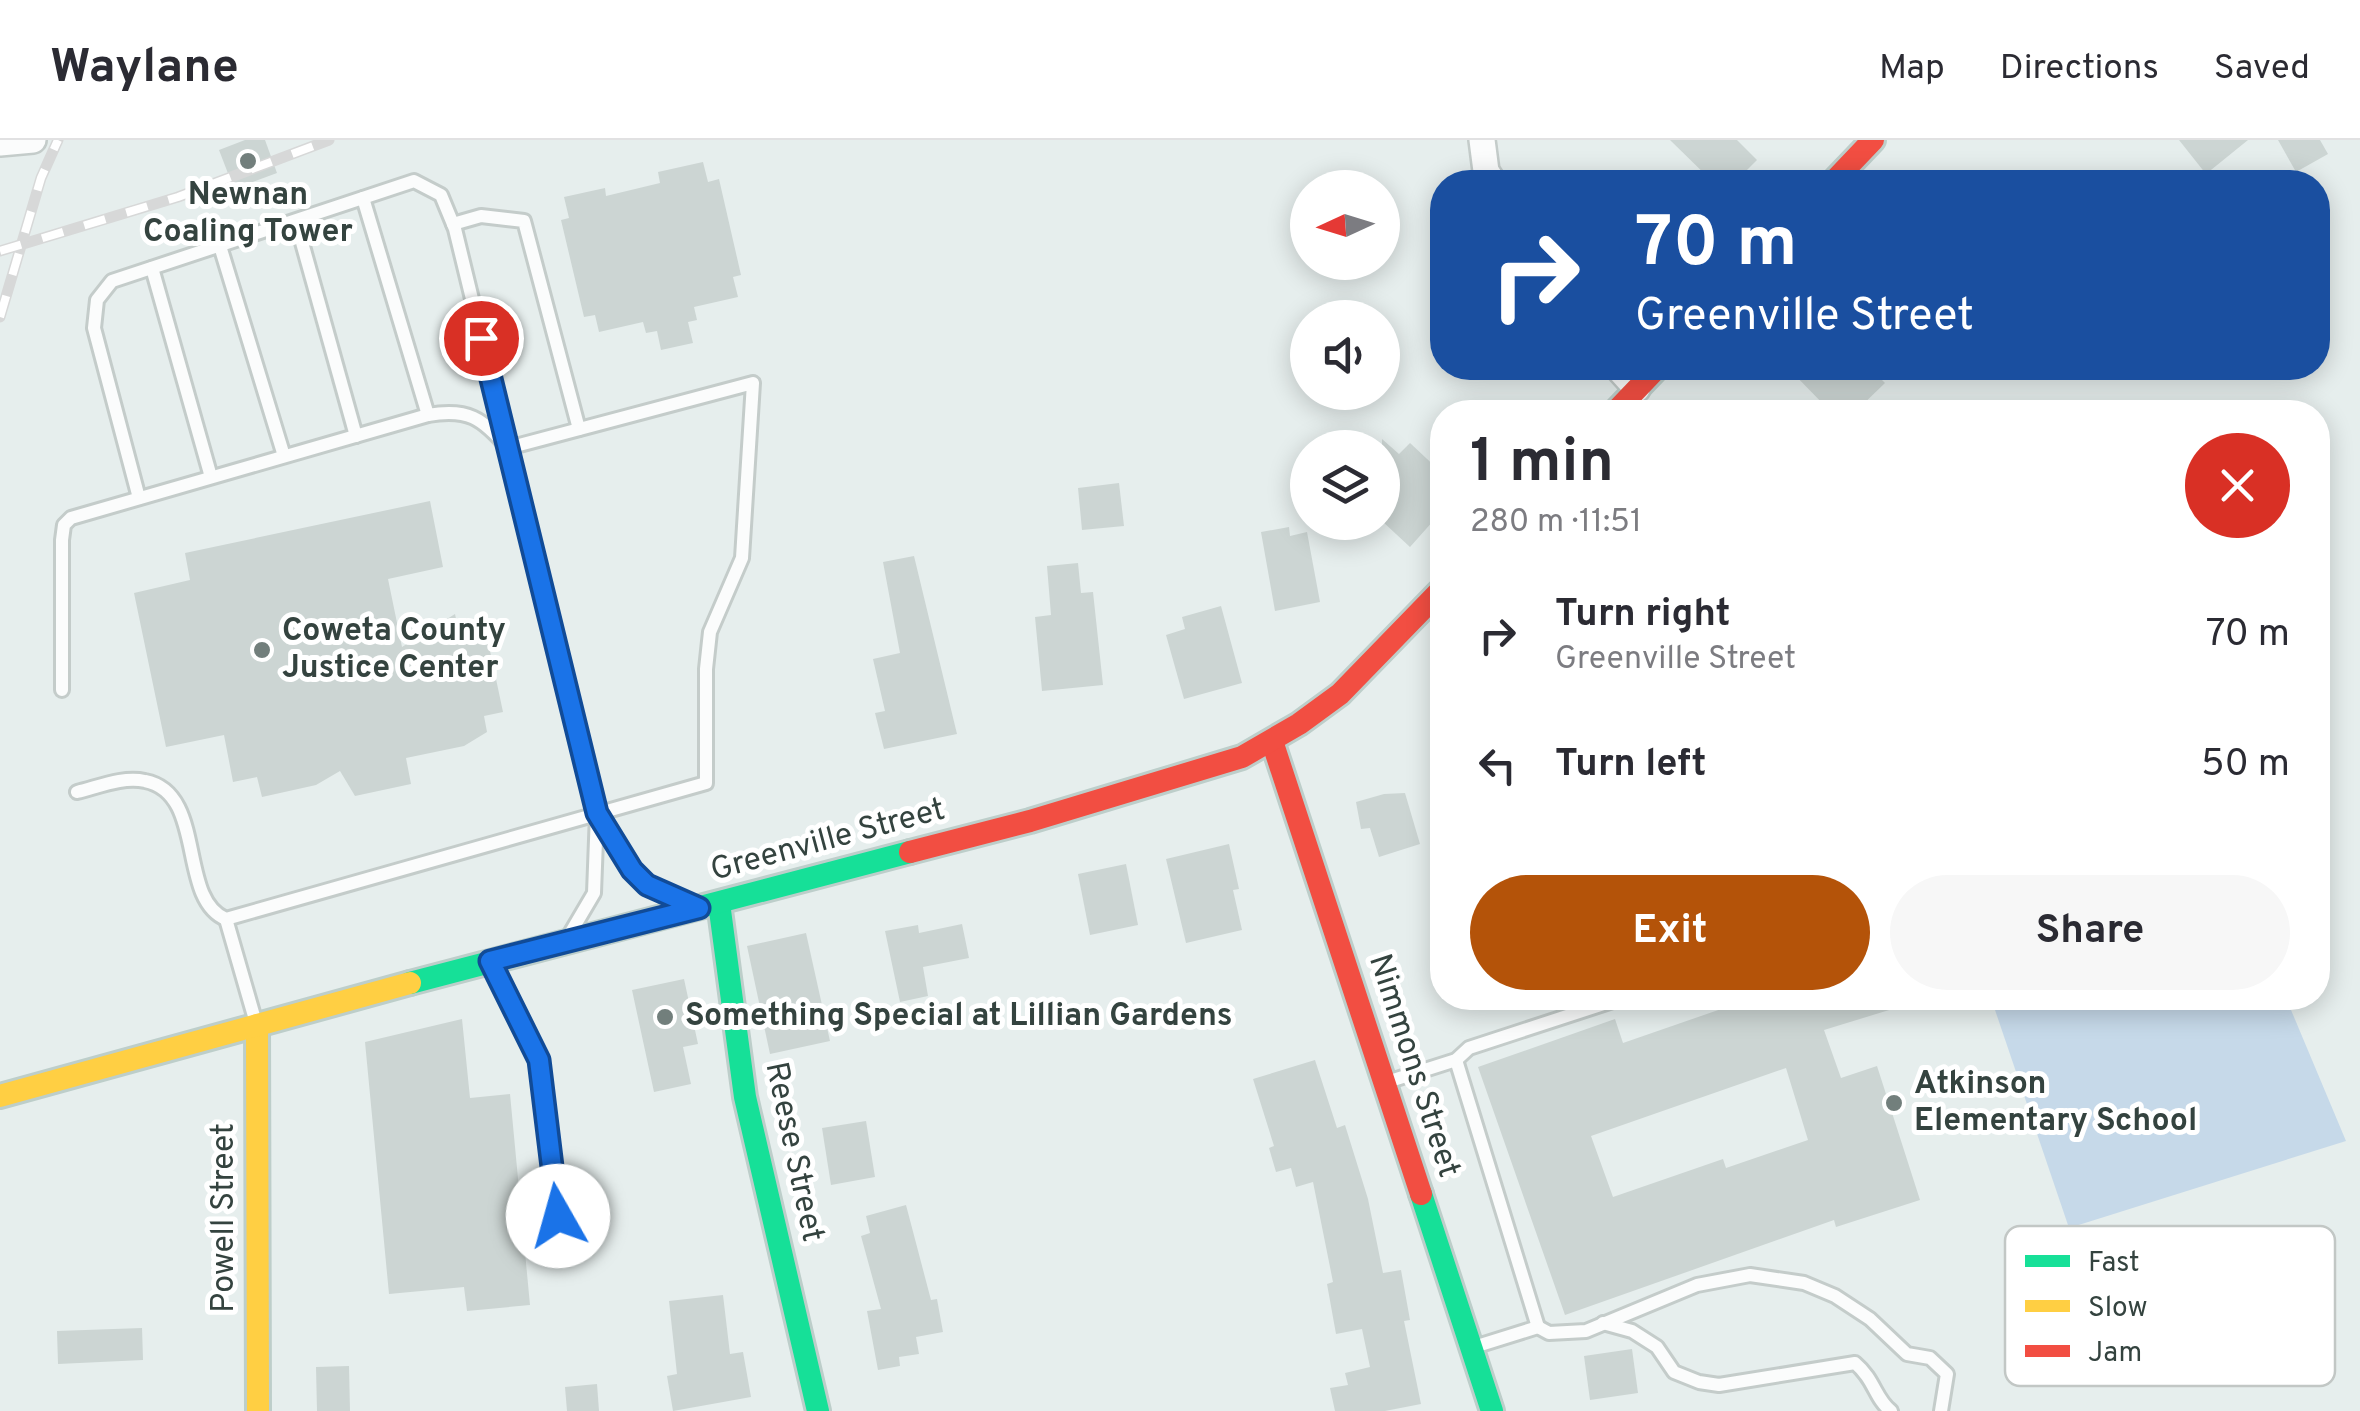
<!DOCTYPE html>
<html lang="en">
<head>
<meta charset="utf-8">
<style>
  body { margin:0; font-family:Overpass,sans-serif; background:#f7f7f7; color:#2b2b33; height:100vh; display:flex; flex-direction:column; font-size:38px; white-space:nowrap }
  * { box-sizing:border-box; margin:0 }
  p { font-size:32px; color:#7c7c81 }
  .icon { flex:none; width:55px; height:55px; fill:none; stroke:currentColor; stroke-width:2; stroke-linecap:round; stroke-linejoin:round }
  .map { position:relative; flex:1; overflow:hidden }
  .side { position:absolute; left:1430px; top:260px; width:900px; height:610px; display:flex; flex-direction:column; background:#fff; border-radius:40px; box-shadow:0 5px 25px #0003 }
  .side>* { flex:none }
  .top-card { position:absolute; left:1430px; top:30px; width:900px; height:210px; border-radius:40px; box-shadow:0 5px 25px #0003; background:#1a4fa0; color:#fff; overflow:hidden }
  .needle { width:65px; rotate:266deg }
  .tools { position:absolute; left:1290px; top:30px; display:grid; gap:20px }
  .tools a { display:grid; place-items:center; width:110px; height:110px; border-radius:50%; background:#fff; box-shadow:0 5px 25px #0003; font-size:50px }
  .pin { position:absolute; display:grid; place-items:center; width:85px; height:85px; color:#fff; margin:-42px; border:5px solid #fff; border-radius:50%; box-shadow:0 2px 10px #0007 }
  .me { position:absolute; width:110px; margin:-55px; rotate:353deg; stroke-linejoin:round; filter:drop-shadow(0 0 8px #0008) }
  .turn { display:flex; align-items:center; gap:35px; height:210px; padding:0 40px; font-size:45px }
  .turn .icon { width:130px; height:130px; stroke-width:2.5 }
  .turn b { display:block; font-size:70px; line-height:85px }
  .round { display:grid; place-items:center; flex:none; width:105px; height:105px; border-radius:52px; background:#f7f7f7 }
  .head { display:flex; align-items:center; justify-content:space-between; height:170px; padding:0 40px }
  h1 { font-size:60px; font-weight:700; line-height:75px }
  .button { display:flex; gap:20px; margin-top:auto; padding:20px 40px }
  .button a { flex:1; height:115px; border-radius:60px; background:#b45309; color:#fff; font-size:40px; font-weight:700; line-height:115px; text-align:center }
  .button a+a { background:#f7f7f7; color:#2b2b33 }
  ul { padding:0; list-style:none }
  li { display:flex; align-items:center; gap:30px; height:130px; padding:0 40px }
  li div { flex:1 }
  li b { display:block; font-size:38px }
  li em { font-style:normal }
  header { display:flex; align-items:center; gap:60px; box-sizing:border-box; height:140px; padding:0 50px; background:#fff; border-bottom:2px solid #e1e1e2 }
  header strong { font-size:48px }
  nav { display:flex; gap:55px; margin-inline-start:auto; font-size:35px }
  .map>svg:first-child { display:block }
</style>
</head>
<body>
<header>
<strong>Waylane</strong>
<nav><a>Map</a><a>Directions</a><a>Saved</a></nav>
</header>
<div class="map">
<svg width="2360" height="1271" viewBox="0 0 2360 1271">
  <rect width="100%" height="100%" fill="#e6eeed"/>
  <polygon fill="#c6d9e9" points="2030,858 2286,858 2346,1001 2069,1088 1994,867"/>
  <g fill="#ccd5d3" fill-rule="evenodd">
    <polygon points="245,0 265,0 277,33 234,49 219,10"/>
    <polygon points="1670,0 1737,0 1757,20 1735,42 1713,42"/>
    <polygon points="2179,0 2248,0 2206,34"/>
    <polygon points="2278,0 2320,0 2328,14 2296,32"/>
    <polygon points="703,22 708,42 719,39 741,135 733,137 738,157 694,167 697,180 688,182 693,203 661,210 657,191 646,193 643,182 599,192 595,175 584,177 561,80 569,78 564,57 605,48 606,56 660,43 658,32"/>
    <polygon points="1788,228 1870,228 1885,243 1855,272 1831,272"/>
    <polygon points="1382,299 1399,314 1410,303 1442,333 1442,371 1410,407 1382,381"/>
    <polygon points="1119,343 1124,386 1082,390 1078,348"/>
    <polygon points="430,361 443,427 388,439 402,507 455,474 459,493 485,487 503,572 484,576 487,592 464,606 406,618 411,644 355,656 340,631 316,645 262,657 257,637 233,642 224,595 166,607 134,453 190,440 185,413"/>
    <polygon points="1289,387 1290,396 1307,392 1320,462 1275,471 1261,392"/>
    <polygon points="914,416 957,594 884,609 875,573 885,571 873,519 900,513 883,422"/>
    <polygon points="1078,423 1081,453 1093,452 1103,545 1042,551 1035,477 1051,475 1047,426"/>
    <polygon points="1221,466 1242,543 1184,559 1166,495 1185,489 1182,477"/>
    <polygon points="1405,653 1420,704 1379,717 1370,688 1361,689 1356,662 1384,654"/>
    <polygon points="1229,704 1239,749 1233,750 1242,790 1186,803 1166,719"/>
    <polygon points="1126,724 1138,785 1090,795 1078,734"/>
    <polygon points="962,784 969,818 923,827 928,856 900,862 885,791 918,785 919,793"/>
    <polygon points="806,793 830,901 770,914 747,806"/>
    <polygon points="684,839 698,904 683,907 691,944 654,952 632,850"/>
    <path d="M1753,858h159v5l-88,27 17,48 36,-12 43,134 -84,27 -2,-7 -269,95 -87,-248 137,-48 8,24zM1786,928l22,72 -82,28 -3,-9 -110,38 -22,-61z"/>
    <polygon points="462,879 470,958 510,954 530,1165 467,1171 464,1147 389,1154 365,902"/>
    <polygon points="1315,920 1337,988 1345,985 1368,1059 1383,1133 1401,1130 1410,1180 1404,1181 1421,1264 1385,1271 1335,1271 1330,1248 1348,1245 1345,1233 1370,1227 1362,1189 1336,1194 1327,1144 1333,1142 1313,1042 1296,1047 1291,1028 1276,1032 1269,1008 1274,1006 1253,939"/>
    <polygon points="866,981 875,1037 831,1045 822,988"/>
    <polygon points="906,1065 931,1160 937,1159 943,1192 916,1197 919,1214 899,1217 900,1226 878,1230 867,1171 881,1169 861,1096 870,1093 866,1076"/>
    <polygon points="723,1155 730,1214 743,1212 751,1257 673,1271 667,1236 677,1234 669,1161"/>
    <polygon points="142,1188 143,1220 58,1224 57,1191"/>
    <polygon points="1632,1209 1638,1253 1590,1260 1584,1216"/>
    <polygon points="349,1226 350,1271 317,1271 316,1227"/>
    <polygon points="597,1244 599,1271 567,1271 565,1247"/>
  </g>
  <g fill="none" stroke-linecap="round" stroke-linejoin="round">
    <g stroke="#c4ccca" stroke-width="18">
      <g id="lane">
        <polyline points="363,58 428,275"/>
        <polyline points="296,81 356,296"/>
        <polyline points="453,84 481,76 524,81 579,289"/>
        <polyline points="220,106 284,316"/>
        <polyline points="152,128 211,337"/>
        <polyline points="139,358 94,188 97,160 112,141 414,41 441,55 455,89 597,673 594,753 571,792"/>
        <path d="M62,550v-150l2,-15 7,-7 357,-103c40,-7 54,3 80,33l245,-65 -11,175 -32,74 -4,37v114l-480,136c-49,-20 -19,-126 -81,-138 -22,-5 -47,6 -68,11"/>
        <path d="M598,675c30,49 31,62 85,86"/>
        <polyline points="226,779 256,883"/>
        <polyline points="491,823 539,920 563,1115"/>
        <polyline points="1456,920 1538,1187"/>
        <polyline points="1387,942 1456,920 1469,908 1622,858"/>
        <path d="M1603,1183l29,8 25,16 17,25 25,10 20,3 136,-22c20,17 20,36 36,48"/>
        <polyline points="1474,1207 1538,1187 1549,1193 1586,1191 1697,1145 1750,1135 1804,1143 1835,1156 1870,1179 1907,1214 1930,1218 1947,1234 1941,1271"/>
      </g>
    </g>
    <g stroke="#c4ccca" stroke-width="30">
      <g id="street">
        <polyline points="1482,0 1486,31 1493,42"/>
        <polyline points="0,3 33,0"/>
        <polyline points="1618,228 1637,249"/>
      </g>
    </g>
    <g stroke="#bdceca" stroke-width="28">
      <g id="fast">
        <polyline points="719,763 745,957 818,1271"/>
        <polyline points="410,843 910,712"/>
        <polyline points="1421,1054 1492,1271"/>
      </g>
    </g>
    <g stroke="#bdceca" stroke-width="28">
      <g id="slow">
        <polyline points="257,885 258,1271"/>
        <polyline points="0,956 410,843"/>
      </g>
    </g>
    <g stroke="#bdceca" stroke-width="28">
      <g id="jam">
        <polyline points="1833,42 1873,0"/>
        <polyline points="1615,272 1657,228"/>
        <polyline points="1272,601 1421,1054"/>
        <polyline points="910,712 1030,681 1242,617 1299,584 1340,554 1442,449"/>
      </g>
    </g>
    <use href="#lane" stroke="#fbfcfc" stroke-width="12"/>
    <use href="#street" stroke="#fbfcfc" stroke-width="25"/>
    <use href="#fast" stroke="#16e098" stroke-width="22"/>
    <use href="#slow" stroke="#ffcf43" stroke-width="22"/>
    <use href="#jam" stroke="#f24e42" stroke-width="22"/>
    <g stroke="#d7d8d8" stroke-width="11">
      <g id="rail">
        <polyline points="0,111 178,57 329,0"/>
        <polyline points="0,177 41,38 58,0"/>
      </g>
    </g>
    <use href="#rail" stroke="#fff" stroke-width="8" stroke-dasharray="22" stroke-linecap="butt"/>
  </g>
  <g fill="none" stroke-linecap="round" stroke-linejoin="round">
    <g stroke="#114b97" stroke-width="25">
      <polyline id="route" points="481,198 597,673 632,730 647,745 699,768 490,821 539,920 558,1076"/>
    </g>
    <use href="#route" stroke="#1a73e8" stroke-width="18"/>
  </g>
  <g fill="#727f7c" stroke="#fff" stroke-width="4">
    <circle cx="248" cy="21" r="10"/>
    <circle cx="262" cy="510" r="10"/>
    <circle cx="665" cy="877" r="10"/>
    <circle cx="1894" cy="963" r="10"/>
  </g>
  <g text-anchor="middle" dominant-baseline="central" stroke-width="10" stroke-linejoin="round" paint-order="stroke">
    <g font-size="32" font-weight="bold" fill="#34433f" stroke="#fff" text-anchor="start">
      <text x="248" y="56" text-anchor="middle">Newnan<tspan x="248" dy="37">Coaling Tower</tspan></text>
      <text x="282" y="492">Coweta County<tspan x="282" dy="37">Justice Center</tspan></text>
      <text x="685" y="877">Something Special at Lillian Gardens</text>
      <text x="1914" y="945">Atkinson<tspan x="1914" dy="37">Elementary School</tspan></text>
    </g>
    <g font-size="32" fill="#34433f" stroke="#fff">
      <text transform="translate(828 701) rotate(-15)">Greenville Street</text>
      <text transform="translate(1413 926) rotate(72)">Nimmons Street</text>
      <text transform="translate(793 1012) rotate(78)">Reese Street</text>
      <text transform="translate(225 1078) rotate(-90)">Powell Street</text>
    </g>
  </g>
  <rect x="2005" y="1086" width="330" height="160" rx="15" fill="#fff" stroke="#c2c7c5" stroke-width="2.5"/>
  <rect x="2025" y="1115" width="45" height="12" fill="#16e098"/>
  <rect x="2025" y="1160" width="45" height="12" fill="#ffcf43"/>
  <rect x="2025" y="1205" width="45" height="12" fill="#f24e42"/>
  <g font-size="28" fill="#34433f">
    <text x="2088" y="1131">Fast</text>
    <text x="2088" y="1176">Slow</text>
    <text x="2088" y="1221">Jam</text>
  </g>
</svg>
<div class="tools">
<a><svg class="needle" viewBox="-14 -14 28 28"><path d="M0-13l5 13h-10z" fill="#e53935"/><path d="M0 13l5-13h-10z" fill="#7c7c81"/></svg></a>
<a><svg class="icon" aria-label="sound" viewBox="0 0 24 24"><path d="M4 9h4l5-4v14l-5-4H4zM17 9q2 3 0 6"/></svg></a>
<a><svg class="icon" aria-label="layers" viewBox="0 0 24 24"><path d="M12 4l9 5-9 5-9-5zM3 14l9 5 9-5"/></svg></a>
</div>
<div class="pin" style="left:481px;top:198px;background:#d93025"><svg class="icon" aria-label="arrive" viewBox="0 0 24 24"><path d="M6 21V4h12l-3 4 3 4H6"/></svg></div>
<svg class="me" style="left:558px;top:1076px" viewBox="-20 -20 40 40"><circle r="19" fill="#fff"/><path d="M0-13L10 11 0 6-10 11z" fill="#1a73e8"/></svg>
<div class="top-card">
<div class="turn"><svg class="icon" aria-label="right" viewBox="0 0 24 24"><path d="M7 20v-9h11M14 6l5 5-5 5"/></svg><div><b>70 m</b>Greenville Street</div></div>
</div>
<section class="side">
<div class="head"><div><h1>1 min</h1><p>280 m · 11:51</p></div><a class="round" style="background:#d93025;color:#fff"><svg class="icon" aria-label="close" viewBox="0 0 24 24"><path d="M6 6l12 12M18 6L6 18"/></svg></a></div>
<ul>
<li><svg class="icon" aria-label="right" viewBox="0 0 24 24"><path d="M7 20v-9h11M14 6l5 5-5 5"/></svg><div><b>Turn right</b><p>Greenville Street</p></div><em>70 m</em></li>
<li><svg class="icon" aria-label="left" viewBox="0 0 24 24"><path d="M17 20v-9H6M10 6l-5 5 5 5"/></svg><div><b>Turn left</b></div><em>50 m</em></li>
</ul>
<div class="button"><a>Exit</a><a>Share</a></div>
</section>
</div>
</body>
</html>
